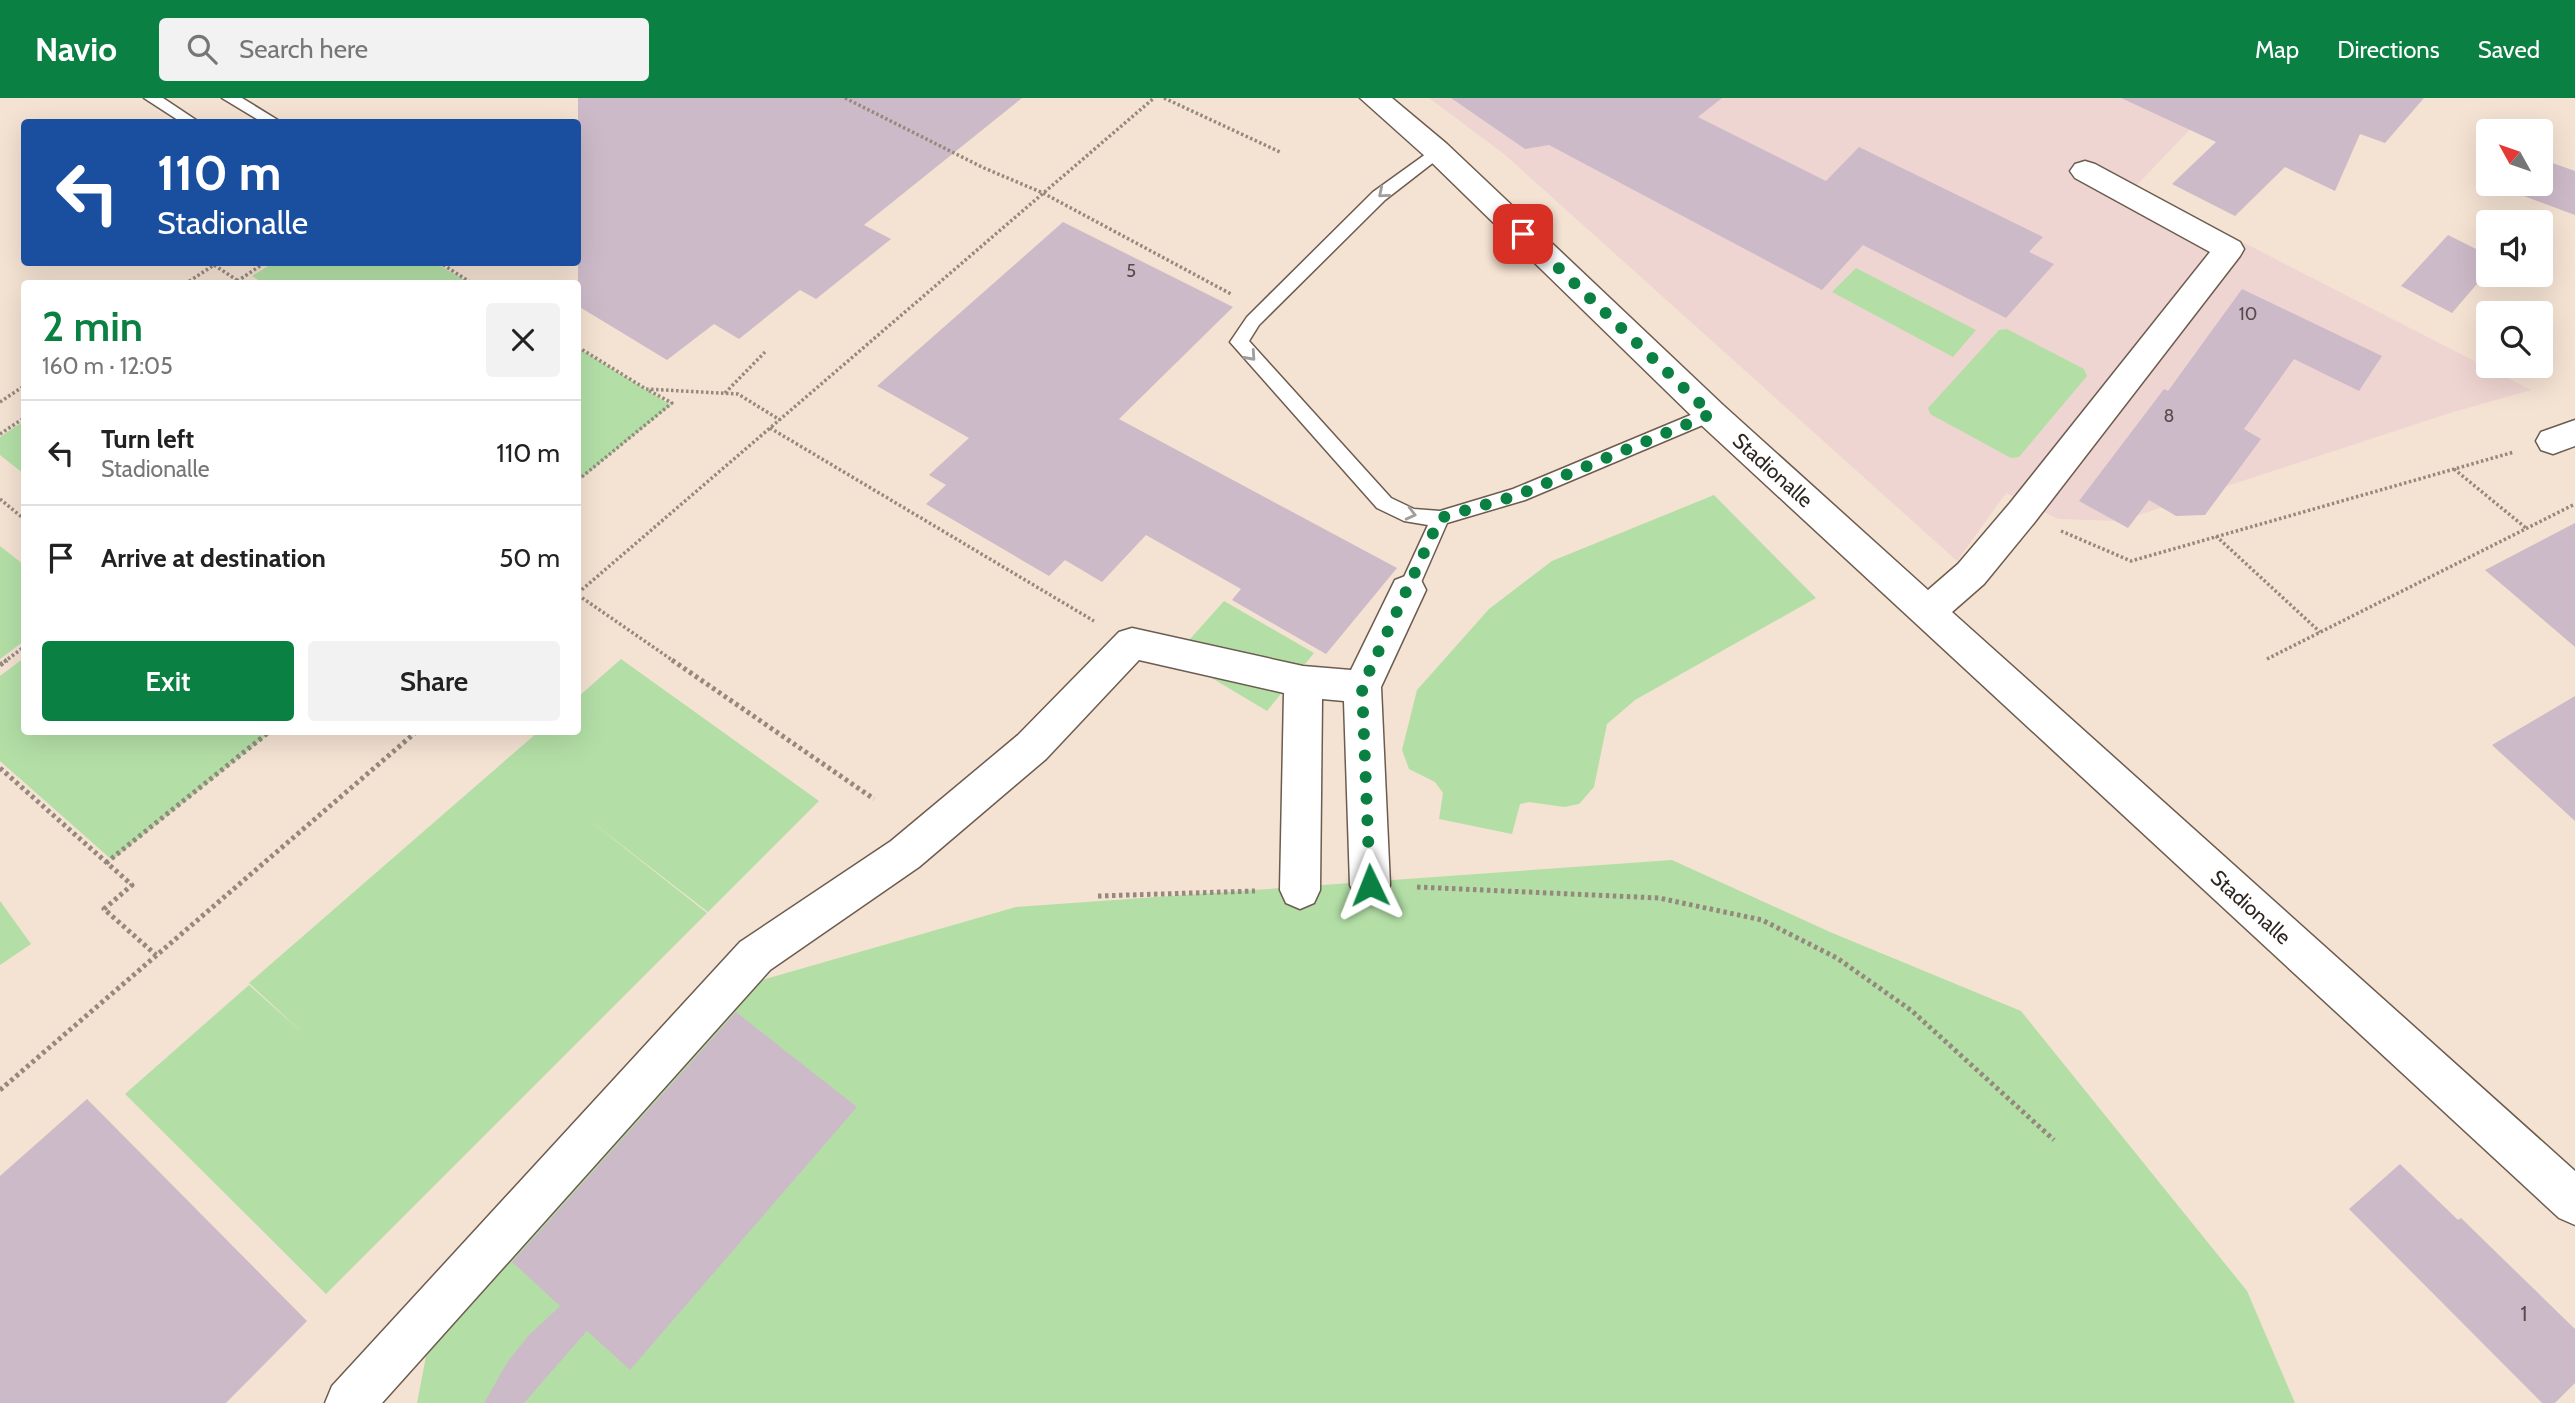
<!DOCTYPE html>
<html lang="en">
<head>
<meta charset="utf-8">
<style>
  body { margin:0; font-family:Cabin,sans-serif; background:#f2f2f2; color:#222; height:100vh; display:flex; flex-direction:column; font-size:26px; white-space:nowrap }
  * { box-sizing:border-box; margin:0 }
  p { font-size:23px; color:#767676 }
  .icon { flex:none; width:38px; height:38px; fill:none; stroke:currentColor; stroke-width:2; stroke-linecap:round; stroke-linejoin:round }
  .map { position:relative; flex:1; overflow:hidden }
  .drawer { position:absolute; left:21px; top:182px; width:560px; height:455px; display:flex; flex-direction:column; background:#fff; border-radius:7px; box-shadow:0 7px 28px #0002 }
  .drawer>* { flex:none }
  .top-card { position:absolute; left:21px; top:21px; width:560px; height:147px; border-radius:7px; box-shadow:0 7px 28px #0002; background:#1a4fa0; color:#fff; overflow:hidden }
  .needle { width:46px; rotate:310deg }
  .fabs { position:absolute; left:2476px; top:21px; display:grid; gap:14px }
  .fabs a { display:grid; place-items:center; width:77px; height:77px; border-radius:7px; background:#fff; box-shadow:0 7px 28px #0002; font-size:35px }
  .pin { position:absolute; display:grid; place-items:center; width:60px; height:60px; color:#fff; margin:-30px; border-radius:14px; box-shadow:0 4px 10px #0006 }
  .me { position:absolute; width:77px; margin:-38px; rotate:358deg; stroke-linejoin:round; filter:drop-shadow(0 0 5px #0008) }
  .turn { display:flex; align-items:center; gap:24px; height:147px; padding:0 21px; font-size:32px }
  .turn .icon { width:91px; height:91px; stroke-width:2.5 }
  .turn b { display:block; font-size:49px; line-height:60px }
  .round { display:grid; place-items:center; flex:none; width:74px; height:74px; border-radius:7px; background:#f2f2f2 }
  .overview { display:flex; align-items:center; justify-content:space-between; height:119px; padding:0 21px }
  h1 { font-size:42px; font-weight:600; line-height:52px; color:#0b8043 }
  .button { display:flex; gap:14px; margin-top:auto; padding:14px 21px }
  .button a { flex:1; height:80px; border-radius:7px; background:#0b8043; color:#fff; font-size:28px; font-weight:600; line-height:80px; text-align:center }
  .button a+a { background:#f2f2f2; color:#222 }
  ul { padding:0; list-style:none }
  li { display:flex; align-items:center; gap:21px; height:105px; padding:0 21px; border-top:2px solid #e0e0e0 }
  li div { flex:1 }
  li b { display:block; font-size:26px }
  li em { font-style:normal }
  header { display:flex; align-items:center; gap:42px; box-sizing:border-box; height:98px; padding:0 35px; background:#0b8043; color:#fff }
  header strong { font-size:33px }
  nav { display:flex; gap:38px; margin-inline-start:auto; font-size:24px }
  .search { width:490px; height:63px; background:#f2f2f2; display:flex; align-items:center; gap:18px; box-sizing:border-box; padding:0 24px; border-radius:7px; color:#767676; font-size:26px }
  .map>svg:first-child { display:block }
</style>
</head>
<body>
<header>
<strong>Navio</strong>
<div class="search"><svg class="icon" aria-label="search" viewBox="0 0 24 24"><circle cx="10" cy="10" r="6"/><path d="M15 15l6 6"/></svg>Search here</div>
<nav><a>Map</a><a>Directions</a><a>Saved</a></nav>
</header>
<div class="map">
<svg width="2575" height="1305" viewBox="0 0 2575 1305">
  <rect width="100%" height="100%" fill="#f4e2d2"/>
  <polygon fill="#efd5d1" points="1429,0 2220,0 2135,89 2531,292 2450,315 2120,423 2058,421 2006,395 1957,463 1504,56"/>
  <g fill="#b3dfa6">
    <polygon points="435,165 470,185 264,186 252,178 273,165"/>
    <polygon points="1856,170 1976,232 1953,259 1832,194"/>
    <polygon points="2007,231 2084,271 2087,278 2019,359 2011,360 1930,316 1928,310 1999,232"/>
    <polygon points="578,250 671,307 578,383"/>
    <polygon points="24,323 24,376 0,357 0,339"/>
    <polygon points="1714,397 1816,500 1635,602 1607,626 1594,689 1579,706 1564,709 1529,704 1520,706 1512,736 1439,721 1443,695 1435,684 1409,671 1402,652 1417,592 1489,511 1552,463"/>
    <polygon points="0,448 24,467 24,543 0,561"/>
    <polygon points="1224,503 1314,555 1267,613 1175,558"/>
    <polygon points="24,560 24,634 271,634 112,762 0,663 0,578"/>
    <polygon points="621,561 819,703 708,814 584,718 707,815 326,1196 125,996 249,887 305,937 249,885 538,634 578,634 578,599"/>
    <polygon points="1672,762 1830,834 2021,913 2247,1193 2295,1305 417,1305 433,1222 738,889 1016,809"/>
    <polygon points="0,803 31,846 0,867"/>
  </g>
  <g fill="#cdbac9">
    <polygon points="578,0 1022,0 864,127 891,141 816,201 800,192 739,241 714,226 667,262 578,208"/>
    <polygon points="1451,0 1722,0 1698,19 1826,83 1859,49 2043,139 2029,154 2054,166 2006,220 1863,147 1822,192 1549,47 1525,51"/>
    <polygon points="2121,0 2424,0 2385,45 2360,36 2335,93 2285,69 2235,118 2172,86 2216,44"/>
    <polygon points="2541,61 2575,73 2575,117 2505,91 2507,86 2541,86"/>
    <polygon points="1063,124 1233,209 1119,321 1397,470 1326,556 1232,502 1241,491 1146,437 1102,484 1065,462 1049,478 926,406 946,387 929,377 969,340 877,288"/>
    <polygon points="2448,137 2488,157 2488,173 2452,215 2401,188"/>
    <polygon points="2242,191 2382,258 2359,293 2294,261 2244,331 2261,341 2205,417 2176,418 2149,402 2128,430 2079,403 2164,291 2168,293"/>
    <polygon points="2575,425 2575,549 2485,472"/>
    <polygon points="2575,598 2575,723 2492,647"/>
    <polygon points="736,914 857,1009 630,1272 587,1233 524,1305 484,1305 508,1263 528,1238 560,1208 512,1164"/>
    <polygon points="87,1001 307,1223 226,1305 0,1305 0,1078"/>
    <polygon points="2400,1066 2458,1122 2461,1120 2575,1231 2575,1285 2555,1305 2542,1305 2349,1111"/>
  </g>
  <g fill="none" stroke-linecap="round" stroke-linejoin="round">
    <g stroke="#6c5c4f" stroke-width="3">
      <g id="service">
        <polygon points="144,0 163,0 199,24 181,24"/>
        <polygon points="222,0 242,0 281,24 262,24"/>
        <polygon points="1437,48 1443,49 1445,53 1443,57 1385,102 1259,227 1249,243 1391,400 1414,411 1440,413 1513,391 1705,311 1717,311 1720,316 1717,321 1525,402 1447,425 1415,498 1408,500 1401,498 1398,492 1428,427 1404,423 1377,410 1230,244 1247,219 1373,94"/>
      </g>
    </g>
    <g stroke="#6c5c4f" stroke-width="3">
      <g id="minor">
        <polygon points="1360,0 1392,0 1447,46 1723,307 1928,492 1958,466 2010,405 2210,154 2075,80 2070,73 2075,66 2085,63 2095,66 2240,144 2244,151 2240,158 2034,425 1984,486 1952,514 2575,1073 2575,1127 2559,1120 1699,325 1427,60"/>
        <polygon points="2575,322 2575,348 2553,356 2541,352 2536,343 2541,334"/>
        <polygon points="1408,477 1421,482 1426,492 1381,589 1390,787 1384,800 1370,806 1356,800 1350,787 1344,603 1322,601 1320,792 1314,805 1300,811 1286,805 1280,792 1284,595 1139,562 1046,661 919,769 770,872 382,1305 325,1305 332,1288 740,844 891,743 1018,637 1119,534 1132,530 1303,568 1351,572 1395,482"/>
      </g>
    </g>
    <g stroke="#95897e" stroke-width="3.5" stroke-dasharray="2.5 2.5" stroke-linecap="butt">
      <polyline points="845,0 984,70 1043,95 1231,196"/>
      <polyline points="1164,0 1280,54"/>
      <polyline points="439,164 473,186"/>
      <polyline points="185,186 214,167 243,186"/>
      <polyline points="233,186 266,164"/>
      <polyline points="578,249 646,291 738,296 780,322"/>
      <polyline points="725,295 765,254"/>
      <polyline points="0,304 24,288"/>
      <polyline points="770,330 1094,523"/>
      <polyline points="0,336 24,320"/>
      <polyline points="2454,371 2526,430"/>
      <polyline points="578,382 672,305 648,292"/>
      <polyline points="0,401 24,421"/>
      <polyline points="2061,433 2131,463 2514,354"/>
      <polyline points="2216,438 2320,534"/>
      <polyline points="578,495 1154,0"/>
      <polyline points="578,497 675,564"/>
      <polyline points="2267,561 2575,406"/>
      <polyline points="4,564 24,549"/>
    </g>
    <g stroke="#95897e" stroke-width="5" stroke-dasharray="3.5 3.5" stroke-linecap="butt">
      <polyline points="672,562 874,701"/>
      <polyline points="0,567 7,562"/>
      <polyline points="0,670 132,787 104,811 156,857"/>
      <polyline points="106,765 269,634"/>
      <polyline points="1417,789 1659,800 1762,822 1837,860 1912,913 2054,1042"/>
      <polyline points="1098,798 1255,793"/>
      <polyline points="0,992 416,634"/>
    </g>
    <use href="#service" fill="#fff" fill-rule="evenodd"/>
    <use href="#minor" fill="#fff" fill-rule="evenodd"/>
  </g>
  <defs><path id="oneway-chevron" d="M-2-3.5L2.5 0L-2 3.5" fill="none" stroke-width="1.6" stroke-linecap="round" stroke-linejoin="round" transform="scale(1.75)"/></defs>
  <g stroke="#a09d9b">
    <use href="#oneway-chevron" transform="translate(1383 95) rotate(140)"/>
    <use href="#oneway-chevron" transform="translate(1251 258) rotate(48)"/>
    <use href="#oneway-chevron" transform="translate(1411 416) rotate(14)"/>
  </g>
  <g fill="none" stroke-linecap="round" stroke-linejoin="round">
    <polyline stroke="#0b8043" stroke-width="12" stroke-dasharray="0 21.6" points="1370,787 1362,589 1440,420 1518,397 1711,316 1523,136"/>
  </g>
  <g text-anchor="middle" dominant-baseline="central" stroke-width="6" stroke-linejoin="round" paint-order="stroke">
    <g font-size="18" fill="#554b4b">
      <text x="1131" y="173">5</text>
      <text x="2248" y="216">10</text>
      <text x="2169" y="318">8</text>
    </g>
    <g font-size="21" fill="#2d2621" stroke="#fff">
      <text transform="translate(1773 372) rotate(42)">Stadionalle</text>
      <text transform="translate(2251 809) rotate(42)">Stadionalle</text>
    </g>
    <g font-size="21" fill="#554b4b">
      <text x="2524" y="1215">1</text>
    </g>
  </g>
</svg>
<div class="fabs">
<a><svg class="needle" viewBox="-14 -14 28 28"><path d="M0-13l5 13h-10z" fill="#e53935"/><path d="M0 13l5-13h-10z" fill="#767676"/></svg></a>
<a><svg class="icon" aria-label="sound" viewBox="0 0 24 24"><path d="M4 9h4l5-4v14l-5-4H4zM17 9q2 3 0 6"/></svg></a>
<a><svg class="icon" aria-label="search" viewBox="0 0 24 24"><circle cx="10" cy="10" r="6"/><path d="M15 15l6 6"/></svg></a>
</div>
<div class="pin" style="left:1523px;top:136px;background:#d93025"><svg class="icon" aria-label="arrive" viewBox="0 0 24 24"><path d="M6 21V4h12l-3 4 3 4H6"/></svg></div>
<svg class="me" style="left:1370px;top:787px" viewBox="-20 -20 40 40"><path d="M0-17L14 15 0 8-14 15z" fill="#0b8043" stroke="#fff" stroke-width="4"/></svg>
<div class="top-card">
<div class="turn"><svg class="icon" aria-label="left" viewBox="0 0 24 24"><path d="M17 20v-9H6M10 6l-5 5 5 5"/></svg><div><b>110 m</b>Stadionalle</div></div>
</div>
<section class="drawer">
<div class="overview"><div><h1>2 min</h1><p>160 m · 12:05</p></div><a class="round"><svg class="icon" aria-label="close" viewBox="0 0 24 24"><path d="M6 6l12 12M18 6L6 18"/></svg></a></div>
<ul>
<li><svg class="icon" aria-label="left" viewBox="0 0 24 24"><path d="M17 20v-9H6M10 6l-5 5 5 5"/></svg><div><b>Turn left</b><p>Stadionalle</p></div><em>110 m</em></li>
<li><svg class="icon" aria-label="arrive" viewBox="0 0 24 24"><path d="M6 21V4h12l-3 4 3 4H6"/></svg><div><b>Arrive at destination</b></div><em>50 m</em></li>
</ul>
<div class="button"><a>Exit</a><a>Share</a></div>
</section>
</div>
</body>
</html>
